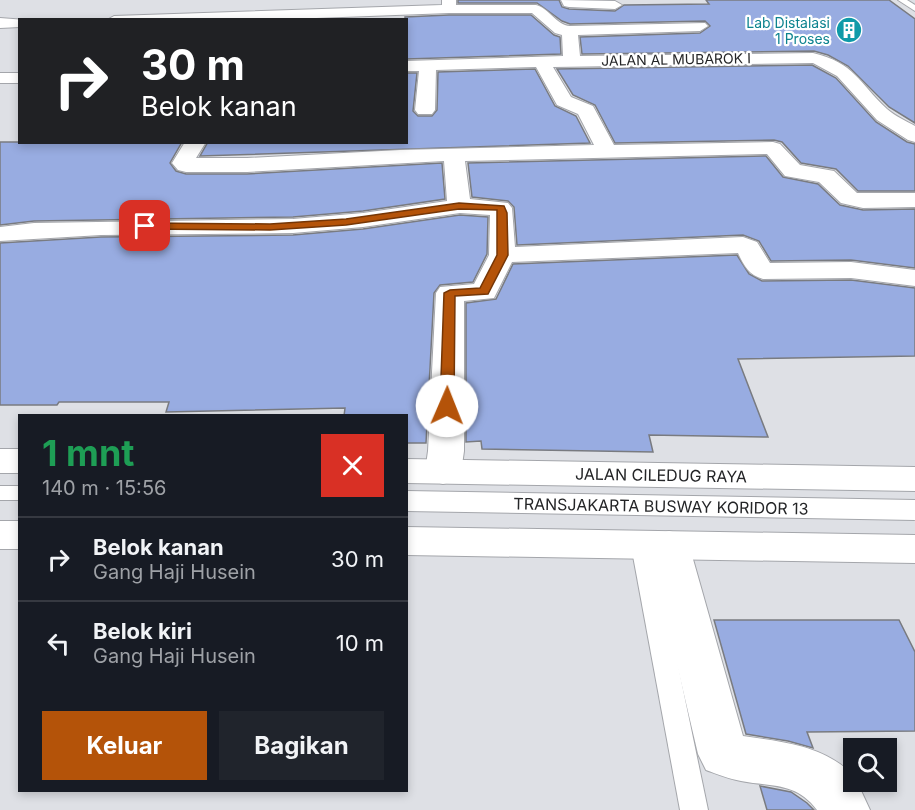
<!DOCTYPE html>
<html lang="id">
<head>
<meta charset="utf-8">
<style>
  body { margin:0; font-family:Inter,sans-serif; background:#20242c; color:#f1f3f6; height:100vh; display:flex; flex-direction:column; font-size:22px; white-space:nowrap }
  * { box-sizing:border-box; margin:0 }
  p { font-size:20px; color:#9ea1a6 }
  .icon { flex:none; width:33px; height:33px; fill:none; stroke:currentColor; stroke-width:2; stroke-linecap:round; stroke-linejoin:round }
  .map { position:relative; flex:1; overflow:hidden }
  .panel { position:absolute; left:18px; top:414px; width:390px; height:378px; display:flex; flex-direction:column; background:#171b24; border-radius:0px; box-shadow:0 3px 9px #0003 }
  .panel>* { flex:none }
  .hud { position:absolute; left:18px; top:18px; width:390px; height:126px; border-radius:0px; box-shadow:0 3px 9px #0003; background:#202124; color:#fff; overflow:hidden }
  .controls { position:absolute; left:843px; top:738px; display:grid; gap:12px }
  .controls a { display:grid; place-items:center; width:54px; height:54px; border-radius:0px; background:#171b24; box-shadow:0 3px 9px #0003; font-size:30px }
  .pin { position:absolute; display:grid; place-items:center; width:51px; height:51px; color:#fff; margin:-26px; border-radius:12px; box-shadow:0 3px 9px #0006 }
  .me { position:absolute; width:66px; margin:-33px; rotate:1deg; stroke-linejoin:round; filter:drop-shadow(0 0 4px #0008) }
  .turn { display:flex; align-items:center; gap:21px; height:126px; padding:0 24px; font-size:27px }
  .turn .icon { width:78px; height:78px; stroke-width:2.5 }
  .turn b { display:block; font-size:42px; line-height:51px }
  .round { display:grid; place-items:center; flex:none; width:63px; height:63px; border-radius:0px; background:#20242c }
  .head { display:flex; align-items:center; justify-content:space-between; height:102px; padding:0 24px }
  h1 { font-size:36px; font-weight:700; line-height:45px; color:#1e9e55 }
  .action { display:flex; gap:12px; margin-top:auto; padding:12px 24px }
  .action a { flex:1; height:69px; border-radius:0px; background:#b45309; color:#fff; font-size:24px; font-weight:700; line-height:69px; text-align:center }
  .action a+a { background:#20242c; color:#f1f3f6 }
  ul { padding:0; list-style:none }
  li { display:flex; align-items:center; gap:18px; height:84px; padding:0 24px; border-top:2px solid #363941 }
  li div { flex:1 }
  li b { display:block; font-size:22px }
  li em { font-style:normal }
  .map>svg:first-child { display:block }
</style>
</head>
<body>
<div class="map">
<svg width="915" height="810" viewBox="0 0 915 810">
  <rect width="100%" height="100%" fill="#dee0e5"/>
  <g fill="#98ace1" stroke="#797b80" stroke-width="1.5">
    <polygon points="458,0 559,0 562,7 569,9 615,11 624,5 709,4 706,0 889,0 915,19 915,123 889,107 848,66 828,55 814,51 582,54 580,37 700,33 710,26 705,21 570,24 562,21 537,3 458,3"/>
    <polygon points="449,15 531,15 554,35 560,37 561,54 406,59 405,17"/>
    <polygon points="812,65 836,78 876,122 907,142 915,144 915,191 858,191 836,169 801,163 782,142 774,140 615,143 595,105 573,95 557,69"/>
    <polygon points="535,69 555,106 576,116 590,143 200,156 208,142 406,142 406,73 417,73 413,111 418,116 432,116 437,110 438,72"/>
    <polygon points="0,142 182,142 170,163 176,171 186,174 247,174 442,163 445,199 363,211 293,217 34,221 0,225"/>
    <polygon points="766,156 783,177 818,184 840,205 863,210 915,209 915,268 851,260 771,261 759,241 743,235 517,245 514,207 508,201 472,197 468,163"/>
    <polygon points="460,215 488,217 487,254 473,282 440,285 434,293 426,443 406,443 406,416 344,416 345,408 166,412 169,402 59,402 57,405 0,405 0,243 101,237 293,235 363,229"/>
    <polygon points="737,255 749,274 762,281 851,280 915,288 915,356 738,359 768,437 649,435 653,452 482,449 481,441 466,442 466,303 496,299 513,264"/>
    <polygon points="714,620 899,620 915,652 915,731 807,732 813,748 788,741 746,734"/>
    <polygon points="760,786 791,792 807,803 814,810 767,810"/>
  </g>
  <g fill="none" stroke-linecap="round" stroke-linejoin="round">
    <g stroke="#a4a6ab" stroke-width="2">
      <g id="lane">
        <polygon points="898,0 907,0 915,5 915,11"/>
        <rect x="0" y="486" width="20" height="14"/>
        <polygon points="642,537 650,539 653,545 708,810 680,810 631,545 634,539"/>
      </g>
    </g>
    <g stroke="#a4a6ab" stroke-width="2">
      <g id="street">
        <path d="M442,0h14v5h80c13,3 20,20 34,21l135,-3 3,3 -8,5 -122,4 2,21 233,-3c42,10 45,29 74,56 8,7 19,12 28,17v16l-7,-2 -31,-20 -40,-44 -24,-13 -260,4 18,30 22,9 21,39 159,-3 7,2 20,21 34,6 23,22h58v14l-52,1 -22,-5 -22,-21 -34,-6 -18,-22 -302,7 5,38 38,4 4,5 3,39 228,-10 14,5 13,21 81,-1 64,8v16l-64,-8 -88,1c-14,-4 -19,-13 -25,-26l-226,9 -18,36 -30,3v150l-3,21 -5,8 -13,4 -13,-4 -5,-8 3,-21 8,-158 4,-6 34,-3 15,-29 1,-40 -30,-2 -97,14 -70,6 -192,2 -101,6v-14l34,-4 259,-4 70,-6 84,-12 -3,-40 -197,11h-61l-8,-2 -6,-7 13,-21h21l-10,16h51l153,-8 194,-5 -16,-31 -21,-9 -21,-38 -100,3 -1,40 -3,4h-14l-3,-4 4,-39h-13v-10l157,-5 -1,-21 -7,-2 -23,-20h-83l-186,7h-156l7,-4 328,-11z"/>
        <polygon points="561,0 615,1 622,5 615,9 569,7 564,6"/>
        <polygon points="0,18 26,20 20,20 20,27 0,28"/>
        <rect x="0" y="73" width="20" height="10"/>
        <path d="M669,531l14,4 6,10 54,191c40,6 80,9 110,39l1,7h3l13,28h-53c-21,-28 -45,-23 -76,-29 -12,-2 -24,-7 -35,-11l-8,-16 -49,-209 6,-10z"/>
      </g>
    </g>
    <g stroke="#a4a6ab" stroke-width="2">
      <g id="primary">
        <rect x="0" y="449" width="20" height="24"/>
        <polygon points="406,459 915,467 915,491 406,483"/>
        <rect x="0" y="521" width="20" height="28"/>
        <polygon points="406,527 915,535 915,563 406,555"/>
      </g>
    </g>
    <use href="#lane" fill="#fff" fill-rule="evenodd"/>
    <use href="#street" fill="#fff" fill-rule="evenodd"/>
    <use href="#primary" fill="#fff" fill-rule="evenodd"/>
    <g stroke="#a4a6ab" stroke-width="22" stroke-linecap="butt">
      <polyline id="lane-bridge" points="406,501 915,510"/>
    </g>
    <use href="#lane-bridge" stroke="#fff" stroke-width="20"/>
  </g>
  <polygon fill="#b45309" stroke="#753606" stroke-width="1.5" points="459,203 504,206 507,213 508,255 488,294 455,296 454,406 447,410 440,406 444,293 450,290 480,288 497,255 497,210 459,209 346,225 270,230 145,229 140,226 145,223 270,224 346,219"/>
  <defs>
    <g id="building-disc" transform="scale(1.35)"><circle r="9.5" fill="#0f9aa8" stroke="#fff"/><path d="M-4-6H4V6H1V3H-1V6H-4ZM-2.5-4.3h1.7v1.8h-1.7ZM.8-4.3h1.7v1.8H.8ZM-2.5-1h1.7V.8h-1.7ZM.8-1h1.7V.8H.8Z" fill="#fff"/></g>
  </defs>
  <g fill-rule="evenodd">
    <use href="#building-disc" x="849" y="30"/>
  </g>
  <g text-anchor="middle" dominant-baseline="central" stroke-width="4.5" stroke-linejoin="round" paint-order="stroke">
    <g font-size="14" fill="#0d838f" stroke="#fff" text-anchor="end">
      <text x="830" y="22">Lab Distalasi<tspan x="830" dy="16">1 Proses</tspan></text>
    </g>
    <g font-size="14" fill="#242527" stroke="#fff">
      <text transform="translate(676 59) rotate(-1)">JALAN AL MUBAROK I</text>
    </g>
    <g font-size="16" fill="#242527" stroke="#fff">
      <text transform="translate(661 475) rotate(1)">JALAN CILEDUG RAYA</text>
      <text transform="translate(661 506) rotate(1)">TRANSJAKARTA BUSWAY KORIDOR 13</text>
    </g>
  </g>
</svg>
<div class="controls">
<a><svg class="icon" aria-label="search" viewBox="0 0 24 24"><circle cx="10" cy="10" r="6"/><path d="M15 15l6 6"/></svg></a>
</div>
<div class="pin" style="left:145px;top:226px;background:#d93025"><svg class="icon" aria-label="arrive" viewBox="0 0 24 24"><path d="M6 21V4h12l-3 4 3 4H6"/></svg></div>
<svg class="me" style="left:447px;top:406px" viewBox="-20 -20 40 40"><circle r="19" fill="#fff"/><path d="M0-13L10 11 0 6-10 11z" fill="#b45309"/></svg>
<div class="hud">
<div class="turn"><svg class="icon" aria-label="right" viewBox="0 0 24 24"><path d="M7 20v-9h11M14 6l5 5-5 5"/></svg><div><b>30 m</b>Belok kanan</div></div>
</div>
<section class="panel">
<div class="head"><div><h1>1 mnt</h1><p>140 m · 15:56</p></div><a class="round" style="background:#d93025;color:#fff"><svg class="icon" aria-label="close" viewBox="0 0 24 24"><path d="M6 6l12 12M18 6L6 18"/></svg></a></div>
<ul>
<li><svg class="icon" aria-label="right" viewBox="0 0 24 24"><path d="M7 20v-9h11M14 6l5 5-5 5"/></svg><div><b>Belok kanan</b><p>Gang Haji Husein</p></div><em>30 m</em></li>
<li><svg class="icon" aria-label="left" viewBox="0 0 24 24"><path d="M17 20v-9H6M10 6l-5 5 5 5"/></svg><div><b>Belok kiri</b><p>Gang Haji Husein</p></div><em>10 m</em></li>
</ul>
<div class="action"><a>Keluar</a><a>Bagikan</a></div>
</section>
</div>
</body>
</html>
